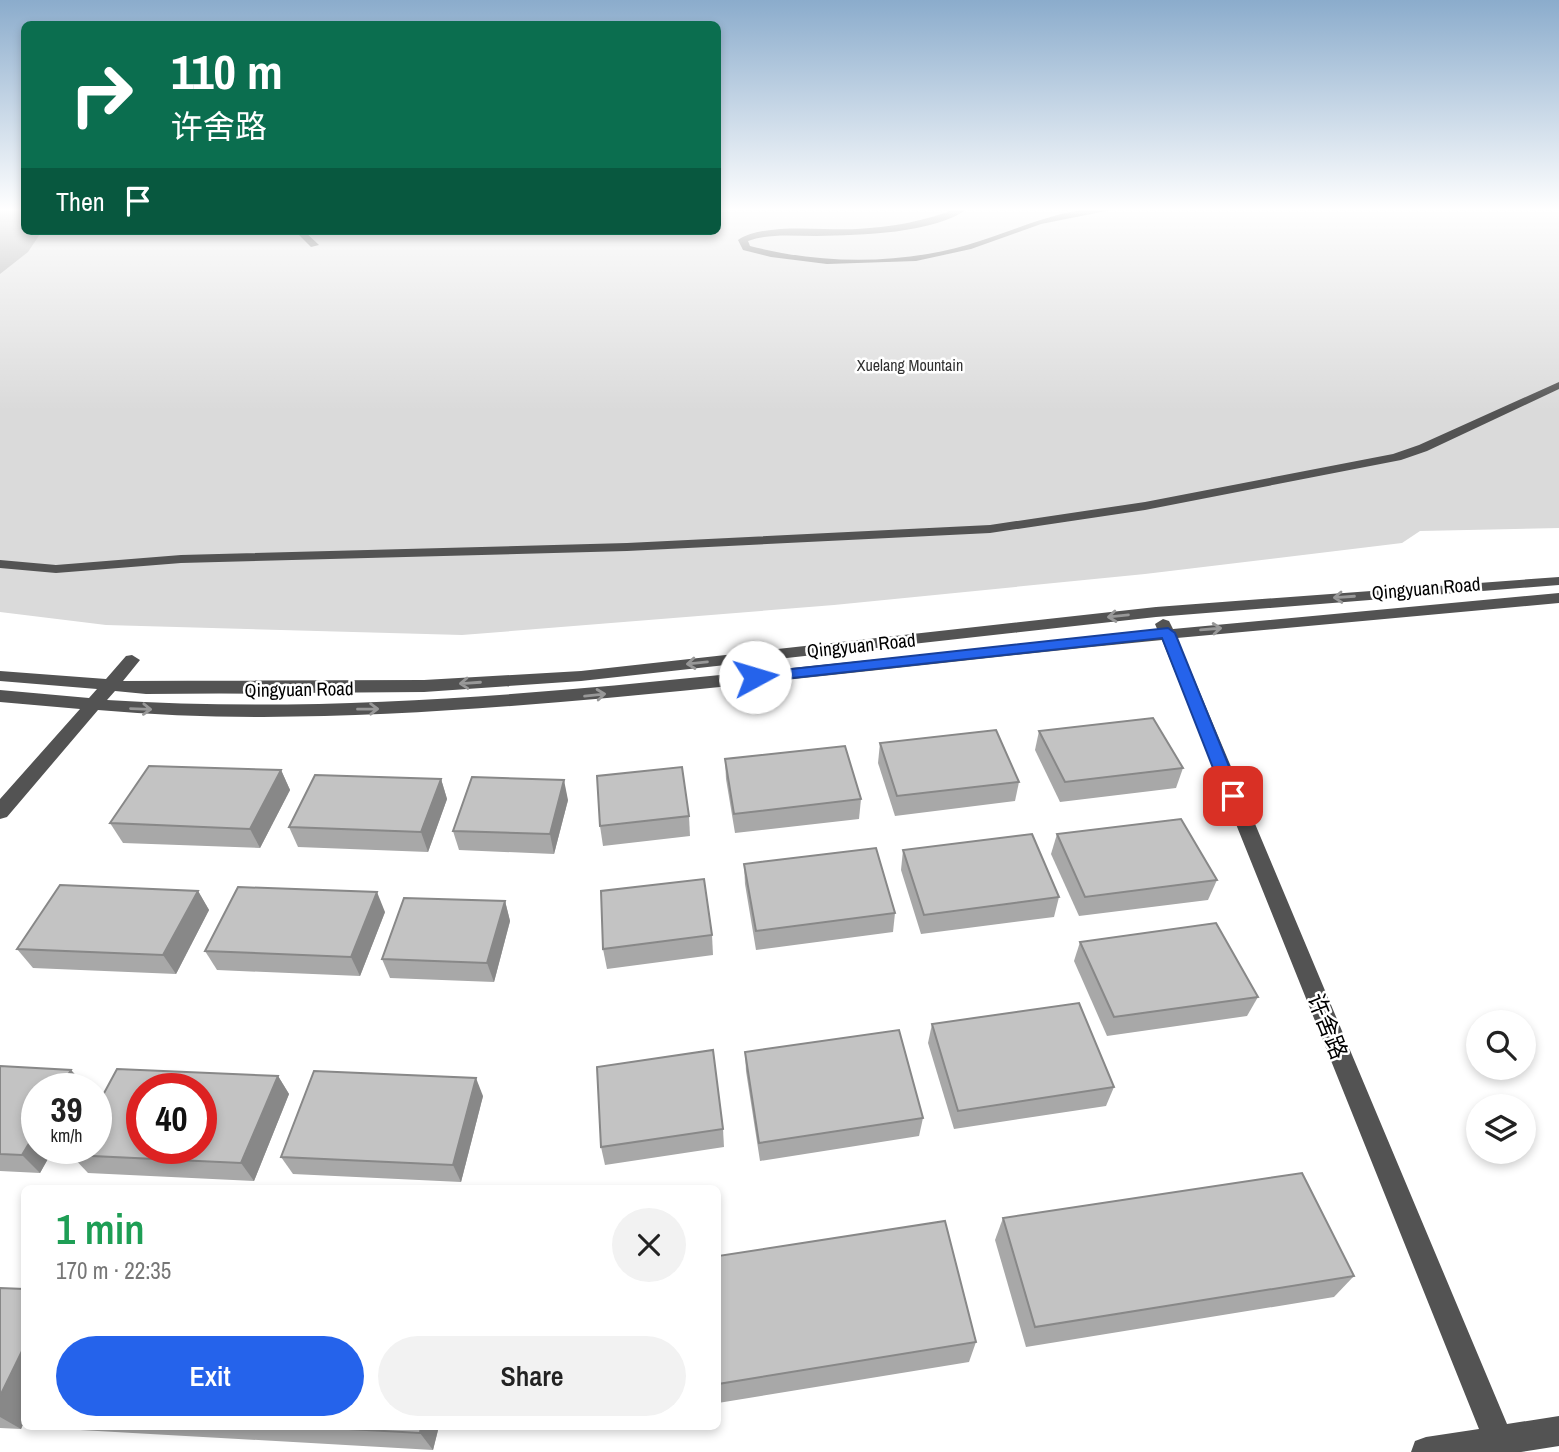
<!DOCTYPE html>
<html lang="en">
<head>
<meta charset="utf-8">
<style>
  body { margin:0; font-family:"Archivo Narrow","Noto Sans SC",sans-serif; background:#f2f2f2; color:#222; height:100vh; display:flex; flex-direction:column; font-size:26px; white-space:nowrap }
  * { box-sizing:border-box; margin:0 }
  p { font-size:23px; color:#767676 }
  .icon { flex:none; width:38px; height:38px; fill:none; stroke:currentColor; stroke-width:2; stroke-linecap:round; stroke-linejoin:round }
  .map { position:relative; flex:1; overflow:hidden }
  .panel { position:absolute; left:21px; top:1185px; width:700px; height:245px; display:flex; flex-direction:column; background:#fff; border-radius:10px; box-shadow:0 4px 10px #0003 }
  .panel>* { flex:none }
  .guide { position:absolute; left:21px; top:21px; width:700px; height:214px; border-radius:10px; box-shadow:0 4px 10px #0003; background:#0b6e4f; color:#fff; overflow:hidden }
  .tools { position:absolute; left:1466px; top:1010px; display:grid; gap:14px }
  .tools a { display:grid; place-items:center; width:70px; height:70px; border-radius:50%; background:#fff; box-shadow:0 4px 10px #0003; font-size:35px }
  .speed { position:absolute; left:21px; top:1073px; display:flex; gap:14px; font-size:35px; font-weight:700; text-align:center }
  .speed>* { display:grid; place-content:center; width:91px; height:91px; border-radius:50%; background:#fff; box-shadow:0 4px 10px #0003; line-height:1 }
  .speed small { font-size:18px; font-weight:400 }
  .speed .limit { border:10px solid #d22; background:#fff; color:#111 }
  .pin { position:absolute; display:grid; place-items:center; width:60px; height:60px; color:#fff; margin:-30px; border-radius:14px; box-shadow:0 4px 10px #0006 }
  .me { position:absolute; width:77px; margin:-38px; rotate:84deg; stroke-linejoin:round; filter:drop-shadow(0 0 5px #0008) }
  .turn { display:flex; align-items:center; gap:24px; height:147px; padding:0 35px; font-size:32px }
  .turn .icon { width:91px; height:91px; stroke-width:2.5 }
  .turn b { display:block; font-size:49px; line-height:60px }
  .then { display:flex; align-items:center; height:66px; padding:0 35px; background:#0003; gap:14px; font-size:26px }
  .round { display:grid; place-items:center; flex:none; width:74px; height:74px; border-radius:37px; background:#f2f2f2 }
  .summary { display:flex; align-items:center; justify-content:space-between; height:119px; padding:0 35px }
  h1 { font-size:42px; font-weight:600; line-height:52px; color:#1e9e55 }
  .button { display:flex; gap:14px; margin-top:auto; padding:14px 35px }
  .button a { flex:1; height:80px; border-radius:42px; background:#2563eb; color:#fff; font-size:28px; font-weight:600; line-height:80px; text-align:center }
  .button a+a { background:#f2f2f2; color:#222 }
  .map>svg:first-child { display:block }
</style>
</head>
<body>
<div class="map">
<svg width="1559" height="1452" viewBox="0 0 1559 1452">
  <rect width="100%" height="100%" fill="#fff"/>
  <polygon fill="#dadada" points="0,208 24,208 24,231 718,231 718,208 1559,208 1559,528 1420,531 1402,543 1145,574 834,605 462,635 106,625 0,612"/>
  <polygon fill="#a1a1a1" points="0,208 24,208 24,231 42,231 28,252 0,274"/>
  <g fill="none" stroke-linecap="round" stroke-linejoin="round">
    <g fill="#535353" fill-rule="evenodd">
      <path d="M958,208h11c-36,26 -108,27 -152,28 -23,0 -47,-3 -69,5l2,5c70,18 147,19 217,-1 51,-15 100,-41 154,-37l-80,16 -70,25 -55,12 -89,3 -56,-7 -28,-7 -5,-10c26,-18 87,-9 119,-11 35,-2 69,-8 101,-21z"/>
      <polygon points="295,231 304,231 319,245 311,247"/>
      <polygon points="1559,382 1559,389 1427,451 1401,460 1145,510 990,533 627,551 181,563 56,573 0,568 0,560 56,565 181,555 627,543 990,525 1145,502 1393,454 1419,445"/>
      <path d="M1559,577v8l-403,32 -575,64 -157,11 -278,2 -31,-3 -8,9c204,13 410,-4 613,-25 146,-14 292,-30 438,-44l-3,-7 8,-5 6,2 4,8 386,-36v10l-382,35 330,786 52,-8v30l-38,6h-110l4,-11 11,-4 53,-8 -317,-789c-185,18 -370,41 -555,58 -168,15 -341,27 -509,12l-91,107 -7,2v-20l80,-90 -80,-7v-12l89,8 8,-9 -97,-8v-10l106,8 20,-23 6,-1 8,5 -17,21 301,-1 157,-9 575,-64z"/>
    </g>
  </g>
  <g fill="#a8a8a8">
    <polygon points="1039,731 1183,768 1176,788 1060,802 1035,750"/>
    <polygon points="880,743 1019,782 1015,801 895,816 878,763"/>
    <polygon points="725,759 861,799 859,819 735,833 726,779"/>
    <polygon points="281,770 290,790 260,848 123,843 110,823"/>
    <polygon points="441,779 447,799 428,852 298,847 289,827"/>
    <polygon points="568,800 554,854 459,850 453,831"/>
    <polygon points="689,816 690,836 603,846 600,826"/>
    <polygon points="1057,834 1217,880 1208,900 1079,916 1051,854"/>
    <polygon points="903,850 1059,897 1054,917 921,934 901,870"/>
    <polygon points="744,864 895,913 893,932 756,950 745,884"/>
    <polygon points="198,891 209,910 176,974 33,968 17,949"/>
    <polygon points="505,901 510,921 494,982 390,978 382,959"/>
    <polygon points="385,912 360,976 217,970 205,951"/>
    <polygon points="712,935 713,955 607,969 603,949"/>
    <polygon points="1080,942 1258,997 1247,1016 1107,1036 1074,961"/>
    <polygon points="932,1024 1114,1087 1106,1106 954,1129 928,1043"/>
    <polygon points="745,1052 923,1118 919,1136 760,1161 746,1071"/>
    <polygon points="0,1066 71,1070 87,1088 37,1148 54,1148 40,1173 0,1171"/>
    <polygon points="278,1076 289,1094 254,1181 88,1173 71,1155"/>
    <polygon points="483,1096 461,1182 293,1174 281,1157"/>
    <polygon points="723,1129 724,1147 605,1165 601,1147"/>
    <polygon points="1003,1218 1354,1276 1334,1297 1026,1347 995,1240"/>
    <polygon points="718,1256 976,1342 969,1362 718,1403"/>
    <polygon points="0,1288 24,1289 24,1422 21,1429 0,1428"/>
    <polygon points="73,1426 439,1426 433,1450 80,1430"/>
  </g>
  <g fill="#888">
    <polygon points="281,770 290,790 260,848 250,829"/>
    <polygon points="441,779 447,799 428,852 421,832"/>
    <polygon points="564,780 568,800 554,854 550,834"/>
    <polygon points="198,891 209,910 176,974 163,955"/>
    <polygon points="377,892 385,912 360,976 351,957"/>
    <polygon points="505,901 510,921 494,982 487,963"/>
    <polygon points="71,1070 87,1088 60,1088"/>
    <polygon points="278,1076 289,1094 254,1181 241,1163"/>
    <polygon points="476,1078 483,1096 461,1182 453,1165"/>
    <polygon points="37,1130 37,1148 54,1148 40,1173 22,1155"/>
    <polygon points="24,1347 24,1422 21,1429 0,1417 0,1396"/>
    <polygon points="421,1426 439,1426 433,1450 420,1433"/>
  </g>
  <g fill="#c3c3c3" stroke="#888" stroke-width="2" fill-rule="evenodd">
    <polygon points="1153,718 1183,768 1065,782 1039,731"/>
    <polygon points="996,730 1019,782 897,796 880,743"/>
    <polygon points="845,746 861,799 734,814 725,759"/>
    <polygon points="149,766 281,770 250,829 110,823"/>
    <polygon points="682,767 689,816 600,826 597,776"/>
    <polygon points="315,775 441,779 421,832 289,827"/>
    <polygon points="472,777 564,780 550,834 453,831"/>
    <polygon points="1181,819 1217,880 1085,897 1057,834"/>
    <polygon points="1032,834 1059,897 924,915 903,850"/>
    <polygon points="876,848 895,913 756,931 744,864"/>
    <polygon points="704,879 712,935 603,949 601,891"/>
    <polygon points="60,885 198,891 163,955 17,949"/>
    <polygon points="238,887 377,892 351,957 205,951"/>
    <polygon points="404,898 505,901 487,963 382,959"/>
    <polygon points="1216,923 1258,997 1114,1017 1080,942"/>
    <polygon points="1079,1003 1114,1087 958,1111 932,1024"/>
    <polygon points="899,1030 923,1118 759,1143 745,1052"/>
    <polygon points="713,1050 723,1129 601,1147 597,1067"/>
    <polygon points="0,1066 71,1070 60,1088 37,1088 37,1130 22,1155 0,1154"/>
    <path d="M117,1069l161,7 -37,87 -170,-8 4,-7h21v-40zM142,1088h59v60h-59z"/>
    <polygon points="314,1071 476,1078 453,1165 281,1157"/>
    <polygon points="1302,1173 1354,1276 1035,1327 1003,1218"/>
    <polygon points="945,1221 976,1342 718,1384 718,1256"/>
    <polygon points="0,1288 24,1289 24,1347 0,1396"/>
    <polygon points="294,1426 421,1426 420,1433"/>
  </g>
  <defs><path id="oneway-shaft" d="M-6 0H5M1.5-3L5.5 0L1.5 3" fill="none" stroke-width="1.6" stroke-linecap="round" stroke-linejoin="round" transform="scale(1.75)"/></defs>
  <g stroke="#989898">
    <use href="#oneway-shaft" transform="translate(1344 597) rotate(176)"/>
    <use href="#oneway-shaft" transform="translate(1118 616) rotate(174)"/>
    <use href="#oneway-shaft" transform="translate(1211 629) rotate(-5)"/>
    <use href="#oneway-shaft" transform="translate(697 663) rotate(174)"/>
    <use href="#oneway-shaft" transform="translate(470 683) rotate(176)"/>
    <use href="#oneway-shaft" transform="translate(595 695) rotate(-6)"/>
    <use href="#oneway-shaft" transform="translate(141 709) rotate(2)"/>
    <use href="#oneway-shaft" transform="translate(368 709) rotate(-1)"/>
  </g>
  <linearGradient id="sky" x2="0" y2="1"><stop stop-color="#8baccc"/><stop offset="0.51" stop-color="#fff"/><stop offset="1" stop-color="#fff" stop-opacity="0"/></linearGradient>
  <rect width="1559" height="411" fill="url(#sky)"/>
  <polygon fill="#2563eb" stroke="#184099" stroke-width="2" points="1168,628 1175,633 1241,796 1239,800 1227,800 1224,796 1162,638 755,682 747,677 755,673"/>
  <g text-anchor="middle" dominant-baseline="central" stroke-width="5" stroke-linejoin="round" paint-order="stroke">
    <g font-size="16" fill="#313131" stroke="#fff">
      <text x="910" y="365">Xuelang Mountain</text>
    </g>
    <g font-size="19" fill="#000" stroke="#fff">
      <text transform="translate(1426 588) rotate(-5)">Qingyuan Road</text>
      <text transform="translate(861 645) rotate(-6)">Qingyuan Road</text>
      <text transform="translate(299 689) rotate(-1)">Qingyuan Road</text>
    </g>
    <g font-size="23" fill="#000" stroke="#fff">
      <text transform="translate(1328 1026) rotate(68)">许舍路</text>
    </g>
  </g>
</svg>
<div class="tools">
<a><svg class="icon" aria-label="search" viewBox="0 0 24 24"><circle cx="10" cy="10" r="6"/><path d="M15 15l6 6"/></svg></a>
<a><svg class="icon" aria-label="layers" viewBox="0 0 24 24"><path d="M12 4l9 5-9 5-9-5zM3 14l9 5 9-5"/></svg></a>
</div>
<div class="speed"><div>39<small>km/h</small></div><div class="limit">40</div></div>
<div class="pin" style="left:1233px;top:796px;background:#d93025"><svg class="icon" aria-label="arrive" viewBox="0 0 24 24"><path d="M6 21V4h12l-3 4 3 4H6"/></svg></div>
<svg class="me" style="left:755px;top:677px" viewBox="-20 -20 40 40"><circle r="19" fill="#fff"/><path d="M0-13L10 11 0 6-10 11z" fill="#2563eb"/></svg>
<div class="guide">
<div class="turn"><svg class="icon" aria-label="right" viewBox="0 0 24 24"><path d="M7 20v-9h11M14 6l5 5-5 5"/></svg><div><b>110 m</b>许舍路</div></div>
<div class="then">Then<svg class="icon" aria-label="arrive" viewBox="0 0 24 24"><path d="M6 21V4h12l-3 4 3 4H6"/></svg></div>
</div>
<section class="panel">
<div class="summary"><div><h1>1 min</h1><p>170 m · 22:35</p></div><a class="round"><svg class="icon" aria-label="close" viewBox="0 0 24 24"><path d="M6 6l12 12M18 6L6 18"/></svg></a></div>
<div class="button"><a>Exit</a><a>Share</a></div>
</section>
</div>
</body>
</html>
